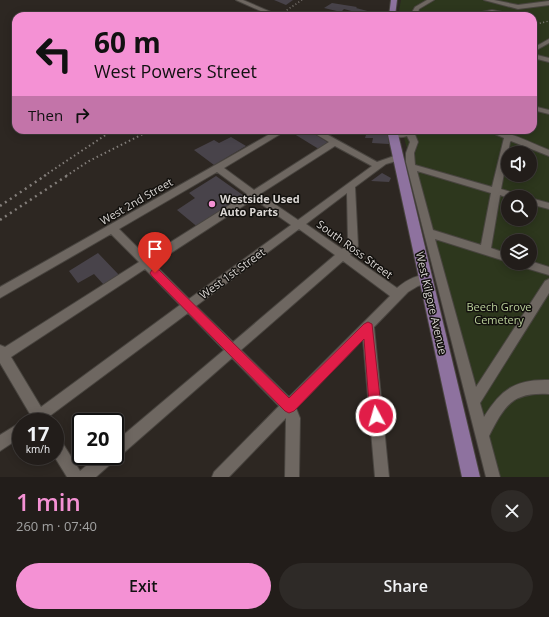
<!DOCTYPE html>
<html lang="en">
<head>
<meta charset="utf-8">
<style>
  body { margin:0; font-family:"Open Sans",sans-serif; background:#2e2a27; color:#f1f3f6; height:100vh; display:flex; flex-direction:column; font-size:15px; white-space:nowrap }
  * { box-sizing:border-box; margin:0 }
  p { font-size:13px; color:#a2a2a2 }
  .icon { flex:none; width:22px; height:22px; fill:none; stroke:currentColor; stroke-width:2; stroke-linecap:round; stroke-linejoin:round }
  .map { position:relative; height:477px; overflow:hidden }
  .sheet { display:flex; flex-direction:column; background:#221d1a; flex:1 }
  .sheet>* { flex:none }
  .guide { position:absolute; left:12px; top:12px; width:525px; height:122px; border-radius:12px; box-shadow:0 2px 10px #0003,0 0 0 1px #3f3b39; background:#f491d4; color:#111; overflow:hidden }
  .tools { position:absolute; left:501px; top:146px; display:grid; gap:8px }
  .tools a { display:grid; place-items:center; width:36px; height:36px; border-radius:50%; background:#221d1a; box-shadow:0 2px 10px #0003,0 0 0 1px #3f3b39; font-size:20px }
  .speed { position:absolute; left:12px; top:413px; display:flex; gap:8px; font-size:20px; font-weight:700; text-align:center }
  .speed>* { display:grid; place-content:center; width:52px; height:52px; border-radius:50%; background:#221d1a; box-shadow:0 2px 10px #0003,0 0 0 1px #3f3b39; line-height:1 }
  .speed small { font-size:10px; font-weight:400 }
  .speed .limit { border:2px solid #111; border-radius:6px; background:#fff; color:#111 }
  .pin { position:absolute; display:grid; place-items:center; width:34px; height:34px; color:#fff; margin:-41px -17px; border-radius:50% 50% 50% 0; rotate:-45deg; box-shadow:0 0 4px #0007 }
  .pin .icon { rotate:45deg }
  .me { position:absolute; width:44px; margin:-22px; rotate:354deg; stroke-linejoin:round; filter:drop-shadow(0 0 3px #0008) }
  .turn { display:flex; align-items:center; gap:14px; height:84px; padding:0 16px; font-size:18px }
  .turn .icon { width:52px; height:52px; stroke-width:2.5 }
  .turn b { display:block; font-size:28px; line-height:34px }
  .then { display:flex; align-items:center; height:38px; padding:0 16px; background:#0003; gap:8px; font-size:15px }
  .round { display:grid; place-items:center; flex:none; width:42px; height:42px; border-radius:21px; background:#2e2a27 }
  .head { display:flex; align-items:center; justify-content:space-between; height:68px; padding:0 16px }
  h1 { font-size:24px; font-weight:600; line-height:30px; color:#f491d4 }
  .action { display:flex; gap:8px; margin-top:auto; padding:8px 16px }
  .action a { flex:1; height:46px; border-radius:24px; background:#f491d4; color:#111; font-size:16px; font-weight:600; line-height:46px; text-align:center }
  .action a+a { background:#2e2a27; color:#f1f3f6 }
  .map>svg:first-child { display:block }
</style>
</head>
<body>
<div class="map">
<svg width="549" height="477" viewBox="0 0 549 477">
  <rect width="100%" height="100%" fill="#2d2722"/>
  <path fill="#2d371d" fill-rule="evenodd" d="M401,0h148v477h-60l-83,-323 1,-5 -5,-19h131v-114h-135zM508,153h22v22h-22zM508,197h22v22h-22zM508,241h22v22h-22z"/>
  <g fill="#48434a">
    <polygon points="274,0 293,0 286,5"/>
    <polygon points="332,3 357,7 356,8 375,13 366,15 344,9 341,12 324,8"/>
    <polygon points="294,130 308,130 332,145 322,151 291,132"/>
    <polygon points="361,130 387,130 389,144 372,143 373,138 365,138 366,135 362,135"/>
    <polygon points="231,137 246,146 214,165 194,150 214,140 219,143"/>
    <polygon points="382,173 391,178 389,182 371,181"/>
    <polygon points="216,176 247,198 200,229 177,210 195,198 189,193"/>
    <polygon points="98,253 119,275 104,285 94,274 78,283 69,271"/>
  </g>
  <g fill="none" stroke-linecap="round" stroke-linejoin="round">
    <g stroke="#48443f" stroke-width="2">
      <g id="minor">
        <polygon points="236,0 243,0 280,16 272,16"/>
        <polygon points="427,0 434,0 419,9 417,16 410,16 415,7"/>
        <polygon points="484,0 494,0 518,5 549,1 549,5 518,9"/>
        <polygon points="492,10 513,14 510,16 492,14 462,16"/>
        <polygon points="549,39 549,43 533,52 533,48"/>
        <polygon points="533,54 549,58 549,62 533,58"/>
        <polygon points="533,106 549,110 549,114 533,110"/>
        <path d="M277,130h10l-63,38 30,22 75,-48 -20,-12h10l58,32 20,-7 4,3 -1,2 -14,4 -31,23 3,59 -8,9 47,33c8,-7 23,-16 34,-12l1,3 -1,3 -13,4 -10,6 -34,35 15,150h-14l-12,-138 -67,69 4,10 -1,59h-14l1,-59 -57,59h-17l2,-5 65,-66 -47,-48 -112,98 -5,2 -1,3 -18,16h-29l-13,-21 1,-19 5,2 20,32 18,-15h17v-14l109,-92 -36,-37 -141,105 2,4h-25l2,-5 4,-3 -30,-51v-18l5,2 134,-85 -28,-28 -111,64v-11zM335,146l37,20 -74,54 -38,-26zM217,172l30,22 -100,63 -28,-28zM347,193l1,51 -6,5 -36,-25zM254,199l37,26 -102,74 -35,-35zM299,229l36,26 -102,87 -37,-36zM343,261l47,35 -101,101 -48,-47zM145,269l35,36 -139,102 -30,-50z"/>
        <path d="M405,130h10l-1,2 4,10 -4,11 1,12 77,22 12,-49 -18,-8c22,0 42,12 63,20v6l-38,-15 -1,1 -9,47 19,6 2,2 -14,1 -8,-3 -9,53 17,6v8l-73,-23 41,148 69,-106 4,-2v14l-69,110 4,14c17,-28 32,-38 65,-37v14c-37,-2 -44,11 -60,42l11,41h-14l-80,-315v-9l4,-11 -3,-6c-5,2 -14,2 -18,-2l4,-2h9zM417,171l74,22 -10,52 -48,-15z"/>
        <polygon points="530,198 549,203 549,209 530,204"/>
        <polygon points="530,261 549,267 549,275 519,266 518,263 530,263"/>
        <polygon points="21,422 21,437 0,451 0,435"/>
      </g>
    </g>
    <g stroke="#48443f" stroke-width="2">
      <g id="major">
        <polygon points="391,0 397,0 395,16 389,16"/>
        <polygon points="387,130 397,130 480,477 462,477"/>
      </g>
    </g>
    <use href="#minor" fill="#6e6761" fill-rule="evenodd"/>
    <use href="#major" fill="#8e729f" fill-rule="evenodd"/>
    <g stroke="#837e7a" stroke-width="1.5" stroke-dasharray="1 2.5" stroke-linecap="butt">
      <polyline points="278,16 302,0"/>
      <polyline points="533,25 549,21"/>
    </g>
    <g stroke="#837e7a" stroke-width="2" stroke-dasharray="1.5 3" stroke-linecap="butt">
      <polyline points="44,176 113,130"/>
      <polyline points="66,176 89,161 151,130"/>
    </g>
    <g stroke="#837e7a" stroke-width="2.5" stroke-dasharray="2 4" stroke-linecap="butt">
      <polyline points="0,206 46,175"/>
      <polyline points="0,220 68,175"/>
    </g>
  </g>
  <polygon fill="#e11d48" stroke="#92132f" points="155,269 159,270 289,398 364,324 368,322 372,324 382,416 381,420 376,422 372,420 370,416 364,339 294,411 289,413 285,411 152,276 150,273 152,270"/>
  <circle fill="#f491d4" stroke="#13110e" stroke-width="1.5" cx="212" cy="204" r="4"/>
  <g text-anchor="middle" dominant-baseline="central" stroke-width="3" stroke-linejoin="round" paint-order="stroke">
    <g font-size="11" font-weight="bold" fill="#dbd7d4" stroke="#13110e" text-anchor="start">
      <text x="220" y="198">Westside Used<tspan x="220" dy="13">Auto Parts</tspan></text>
    </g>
    <g font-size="11" fill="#dbd7d4" stroke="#13110e">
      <text transform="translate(136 201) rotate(-30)">West 2nd Street</text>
      <text transform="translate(355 249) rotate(36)">South Ross Street</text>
      <text transform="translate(232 273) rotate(-36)">West 1st Street</text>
      <text transform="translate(432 303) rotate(77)">West Kilgore Avenue</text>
    </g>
    <g font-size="11" fill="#bad09a" stroke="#13110e">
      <text x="499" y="306">Beech Grove<tspan x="499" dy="13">Cemetery</tspan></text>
    </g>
  </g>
</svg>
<div class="tools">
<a><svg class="icon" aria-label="sound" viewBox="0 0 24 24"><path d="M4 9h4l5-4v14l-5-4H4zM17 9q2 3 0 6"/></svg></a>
<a><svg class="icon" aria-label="search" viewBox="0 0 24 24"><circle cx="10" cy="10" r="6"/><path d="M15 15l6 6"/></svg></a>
<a><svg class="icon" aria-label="layers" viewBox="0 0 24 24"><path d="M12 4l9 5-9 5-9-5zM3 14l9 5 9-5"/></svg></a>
</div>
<div class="speed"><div>17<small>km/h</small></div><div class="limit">20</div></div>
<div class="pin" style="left:155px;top:273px;background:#d93025"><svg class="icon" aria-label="arrive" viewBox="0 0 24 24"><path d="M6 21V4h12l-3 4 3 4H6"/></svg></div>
<svg class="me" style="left:376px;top:416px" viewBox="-20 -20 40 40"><circle r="17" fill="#e11d48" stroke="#fff" stroke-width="3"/><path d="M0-11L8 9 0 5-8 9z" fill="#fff"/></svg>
<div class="guide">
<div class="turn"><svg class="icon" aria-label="left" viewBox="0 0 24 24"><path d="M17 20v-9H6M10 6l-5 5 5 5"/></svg><div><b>60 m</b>West Powers Street</div></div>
<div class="then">Then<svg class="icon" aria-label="right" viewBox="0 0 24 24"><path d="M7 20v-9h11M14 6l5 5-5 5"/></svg></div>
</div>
</div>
<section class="sheet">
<div class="head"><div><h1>1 min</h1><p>260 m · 07:40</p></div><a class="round"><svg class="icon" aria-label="close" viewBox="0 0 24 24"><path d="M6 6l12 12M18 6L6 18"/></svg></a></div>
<div class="action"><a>Exit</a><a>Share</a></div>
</section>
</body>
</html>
